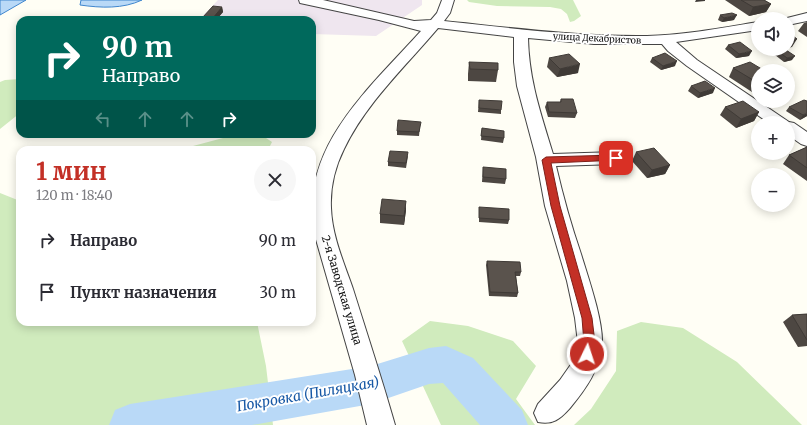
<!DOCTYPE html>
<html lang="ru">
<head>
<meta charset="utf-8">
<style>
  body { margin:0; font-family:Merriweather,serif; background:#f7f7f7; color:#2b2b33; height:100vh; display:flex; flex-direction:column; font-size:15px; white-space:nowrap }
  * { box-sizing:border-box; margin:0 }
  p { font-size:13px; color:#7c7c81 }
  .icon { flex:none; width:22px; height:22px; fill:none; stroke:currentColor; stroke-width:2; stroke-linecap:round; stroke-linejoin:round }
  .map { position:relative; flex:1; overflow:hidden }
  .side { position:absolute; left:16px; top:146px; width:300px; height:180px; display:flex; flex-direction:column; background:#fff; border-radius:12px; box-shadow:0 2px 10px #0003 }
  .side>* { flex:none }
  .banner { position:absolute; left:16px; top:16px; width:300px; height:122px; border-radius:12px; box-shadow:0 2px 10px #0003; background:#00695c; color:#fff; overflow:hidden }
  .fabs { position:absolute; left:751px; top:12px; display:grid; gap:8px }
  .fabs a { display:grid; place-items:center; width:44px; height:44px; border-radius:50%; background:#fff; box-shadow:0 2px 10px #0003; font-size:20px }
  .pin { position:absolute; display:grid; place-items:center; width:34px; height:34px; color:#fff; margin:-17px; border-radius:8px; box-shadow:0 2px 6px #0006 }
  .me { position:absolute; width:44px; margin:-22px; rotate:4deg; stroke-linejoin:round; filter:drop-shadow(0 0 3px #0008) }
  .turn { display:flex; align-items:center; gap:14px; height:84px; padding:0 20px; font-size:18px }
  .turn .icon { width:52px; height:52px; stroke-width:2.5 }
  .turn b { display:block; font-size:28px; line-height:34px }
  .lanes { display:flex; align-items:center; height:38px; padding:0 20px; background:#0003; justify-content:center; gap:20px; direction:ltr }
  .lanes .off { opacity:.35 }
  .round { display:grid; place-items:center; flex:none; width:42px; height:42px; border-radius:21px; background:#f7f7f7 }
  .head { display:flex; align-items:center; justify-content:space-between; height:68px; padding:0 20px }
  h1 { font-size:24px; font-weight:700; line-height:30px; color:#c33026 }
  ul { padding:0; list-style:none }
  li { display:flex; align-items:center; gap:12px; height:52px; padding:0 20px }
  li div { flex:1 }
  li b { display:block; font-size:15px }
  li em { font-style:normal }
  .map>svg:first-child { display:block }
</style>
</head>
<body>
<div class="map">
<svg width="807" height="425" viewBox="0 0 807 425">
  <rect width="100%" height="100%" fill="#fffef5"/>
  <polygon fill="#efe6ef" points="218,0 422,0 422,5 376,36 312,34 312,20 199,20"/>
  <g fill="#d0ebbd">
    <polygon points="467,0 573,0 581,16 574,21 570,22 567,14 561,9 550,7 497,6 469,2"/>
    <polygon points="20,79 20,113 0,129 0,82 5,80"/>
    <polygon points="238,134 260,134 272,142 268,150 178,150"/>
    <polygon points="0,193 20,201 20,322 257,322 266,366 273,425 0,425"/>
    <polygon points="430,321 468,326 513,341 536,366 516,399 535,425 441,425 402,341"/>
    <polygon points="641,322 683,328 737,362 802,425 574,425 591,409 616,371 617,331"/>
  </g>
  <g fill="#b9d9f7" stroke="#3f86ce">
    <polygon points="0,0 26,0 0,15"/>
    <path d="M81,0h61c-19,9 -41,8 -62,5z"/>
  </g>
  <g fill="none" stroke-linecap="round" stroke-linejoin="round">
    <polygon fill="#b9d9f7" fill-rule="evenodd" points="446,346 473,358 522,410 528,425 480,425 443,383 429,384 371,404 252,425 109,425 115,410 130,404 371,366 429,348"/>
    <g stroke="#444" stroke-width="2">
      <g id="minor">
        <path d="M299,0h24l91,21 17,-1 6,-7 5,-13h12l-4,13 -6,8c67,7 135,16 203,15 37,-1 74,-8 111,-14v8l-82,12 21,18 92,62 5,1 13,9v14l-6,-2 -13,-9v-12h-19l-82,-57 -19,-15 -6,-7h-68l-66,-6c1,43 13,76 25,116l63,-2 6,2 3,4 -3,4 -6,2 -60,2c7,30 15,59 25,88 7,23 22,66 21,89 -1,25 -17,47 -32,65 -10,11 -17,17 -32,14l-4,-9 4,-9 22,-24 14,-20 4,-17 -3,-25 -8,-37 -22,-75 -9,-49 -19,-71 -3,-24v-25l-76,-9c-33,39 -72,75 -94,121 -9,18 -14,39 -13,59 1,28 13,55 22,81 14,45 29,90 42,136h-28l-12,-50 -40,-139c-18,-87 54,-147 106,-205l-42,-11 -79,-17z"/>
        <polygon points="807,13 807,21 788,25 788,19 783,19"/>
      </g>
    </g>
    <use href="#minor" fill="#fff" fill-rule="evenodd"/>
  </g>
  <g fill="#4d4742">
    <polygon points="725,0 764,0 771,4 766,12 749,16"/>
    <polygon points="222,7 223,12 216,20 204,20 203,17"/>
    <polygon points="720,15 734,20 722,22 718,20"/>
    <polygon points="807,22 807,37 798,31 804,23"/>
    <polygon points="728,45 749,56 736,58 725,49"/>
    <polygon points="778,51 792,60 784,62 775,55"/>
    <polygon points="549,58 578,73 557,77 547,67"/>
    <polygon points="652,58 675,66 661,70 650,62"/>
    <polygon points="469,62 498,70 496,82 468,81 468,74"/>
    <polygon points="733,68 758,71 758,89 752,92 729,77"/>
    <polygon points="691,86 713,93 698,98 688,91"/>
    <polygon points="561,99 577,113 575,118 548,117 545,107 547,102 560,102"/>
    <polygon points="479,100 501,110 501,114 478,112"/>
    <polygon points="725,107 759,112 754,121 736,128 720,115"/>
    <polygon points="789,107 807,116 800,120 786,111"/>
    <polygon points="420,126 419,136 397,135 397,131"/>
    <polygon points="482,128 504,138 503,143 481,140"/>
    <polygon points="807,147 807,181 783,164 789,155"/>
    <polygon points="636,152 670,165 665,174 647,178 632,161"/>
    <polygon points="408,156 406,168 388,166 388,162"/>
    <polygon points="483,167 506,179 505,184 482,182"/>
    <polygon points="479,207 509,220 508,224 479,222"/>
    <polygon points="406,210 404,225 380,223 380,214"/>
    <polygon points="487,261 521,272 520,276 516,276 518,293 517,297 489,296 486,265"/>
    <polygon points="807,314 807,346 798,347 783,322 792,315"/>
  </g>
  <g fill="#3f3a36">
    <polygon points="696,0 705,0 705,1 695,2"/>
    <polygon points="771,4 766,12 749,16 753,7"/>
    <polygon points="222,7 223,12 216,20 213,20 213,18"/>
    <polygon points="737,15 734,20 722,22 724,18"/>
    <polygon points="797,39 792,47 788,48 788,40"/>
    <polygon points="752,51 749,56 736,58 739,54"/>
    <polygon points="795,56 792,60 784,62 787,58"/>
    <polygon points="677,61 675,66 661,70 663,66"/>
    <polygon points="580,64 578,73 557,77 560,69"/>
    <polygon points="758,83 758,89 752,92"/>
    <polygon points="715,88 713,93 698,98 700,93"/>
    <polygon points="759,112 754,121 736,128 741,119"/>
    <polygon points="807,113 807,116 800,120 803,115"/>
    <polygon points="670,165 665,174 647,178 652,170"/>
    <polygon points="406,201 406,210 404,225 404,216"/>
  </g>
  <g fill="#5a534d" stroke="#3f3a36">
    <polygon points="741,0 764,0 771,4 753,7"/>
    <polygon points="213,6 222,7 213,18 203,17"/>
    <polygon points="732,13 737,15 724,18 720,15"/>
    <polygon points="788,32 797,39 788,40"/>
    <polygon points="740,42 752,51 739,54 728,45"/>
    <polygon points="786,50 795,56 787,58 778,51"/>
    <polygon points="665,53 677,61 663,66 652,58"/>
    <polygon points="569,54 580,64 560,69 549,58"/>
    <polygon points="469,62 498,63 498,70 470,69"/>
    <polygon points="750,62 765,71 758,71 758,83 733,68"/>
    <polygon points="705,81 715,88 700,93 691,86"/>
    <polygon points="561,99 573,99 577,113 549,112 547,102 561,102"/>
    <polygon points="479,100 502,101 501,110 479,108"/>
    <polygon points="804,100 807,101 807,113 803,115 789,107"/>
    <polygon points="743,101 759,112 741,119 725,107"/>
    <polygon points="398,120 421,122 419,132 397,131"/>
    <polygon points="482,128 504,131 504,138 481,136"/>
    <polygon points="807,147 807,168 789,155"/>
    <polygon points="654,148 670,165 652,170 636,152"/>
    <polygon points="390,151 408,152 406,163 388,162"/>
    <polygon points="483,167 506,169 506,179 483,177"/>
    <polygon points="382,199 406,201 404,216 380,214"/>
    <polygon points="479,207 509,209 509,220 479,218"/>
    <polygon points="487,261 520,262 521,272 515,272 518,293 490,292"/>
    <polygon points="807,314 807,340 792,315"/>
  </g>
  <polygon fill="#c33026" stroke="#7f1f19" points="616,155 620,158 619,160 551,163 560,206 592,318 595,343 591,358 587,359 583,358 582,354 584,343 582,318 551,206 542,160 546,157"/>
  <g text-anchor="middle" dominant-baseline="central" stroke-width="4" stroke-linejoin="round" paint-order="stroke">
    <g font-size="9" fill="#111" stroke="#fff">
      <text transform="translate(597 38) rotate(3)">улица Декабристов</text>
    </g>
    <g font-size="11" fill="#111" stroke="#fff">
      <text transform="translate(342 290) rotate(73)">2-я Заводская улица</text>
    </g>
    <g font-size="14" font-style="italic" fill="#1758a5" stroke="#fff">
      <text transform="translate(308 394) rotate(-10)">Покровка (Пиляцкая)</text>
    </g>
  </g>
</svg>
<div class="fabs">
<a><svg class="icon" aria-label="sound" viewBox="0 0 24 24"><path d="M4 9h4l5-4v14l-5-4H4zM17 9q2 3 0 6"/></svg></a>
<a><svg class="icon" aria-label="layers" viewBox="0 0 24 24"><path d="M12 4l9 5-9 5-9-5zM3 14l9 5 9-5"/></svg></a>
<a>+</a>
<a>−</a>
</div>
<div class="pin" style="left:616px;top:158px;background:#d93025"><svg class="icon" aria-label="arrive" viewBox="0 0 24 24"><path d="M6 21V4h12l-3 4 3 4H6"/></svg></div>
<svg class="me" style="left:587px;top:354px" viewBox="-20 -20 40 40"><circle r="17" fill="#c33026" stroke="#fff" stroke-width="3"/><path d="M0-11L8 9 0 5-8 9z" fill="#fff"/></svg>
<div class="banner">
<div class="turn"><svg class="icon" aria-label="right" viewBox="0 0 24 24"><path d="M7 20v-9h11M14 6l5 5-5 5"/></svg><div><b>90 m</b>Направо</div></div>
<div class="lanes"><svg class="icon off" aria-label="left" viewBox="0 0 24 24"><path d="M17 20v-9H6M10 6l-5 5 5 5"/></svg><svg class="icon off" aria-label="ahead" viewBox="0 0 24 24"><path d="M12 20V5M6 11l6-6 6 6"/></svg><svg class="icon off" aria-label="ahead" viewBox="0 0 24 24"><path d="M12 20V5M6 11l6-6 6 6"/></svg><svg class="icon" aria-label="right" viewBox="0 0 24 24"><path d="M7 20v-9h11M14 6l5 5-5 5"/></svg></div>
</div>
<section class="side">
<div class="head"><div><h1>1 мин</h1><p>120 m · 18:40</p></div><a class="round"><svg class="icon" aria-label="close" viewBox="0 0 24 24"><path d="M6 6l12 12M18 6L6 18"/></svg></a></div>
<ul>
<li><svg class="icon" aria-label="right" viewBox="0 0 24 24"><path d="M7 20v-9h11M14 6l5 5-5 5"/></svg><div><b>Направо</b></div><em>90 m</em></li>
<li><svg class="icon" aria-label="arrive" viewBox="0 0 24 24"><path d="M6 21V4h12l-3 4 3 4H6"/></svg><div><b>Пункт назначения</b></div><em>30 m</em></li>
</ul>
</section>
</div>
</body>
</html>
